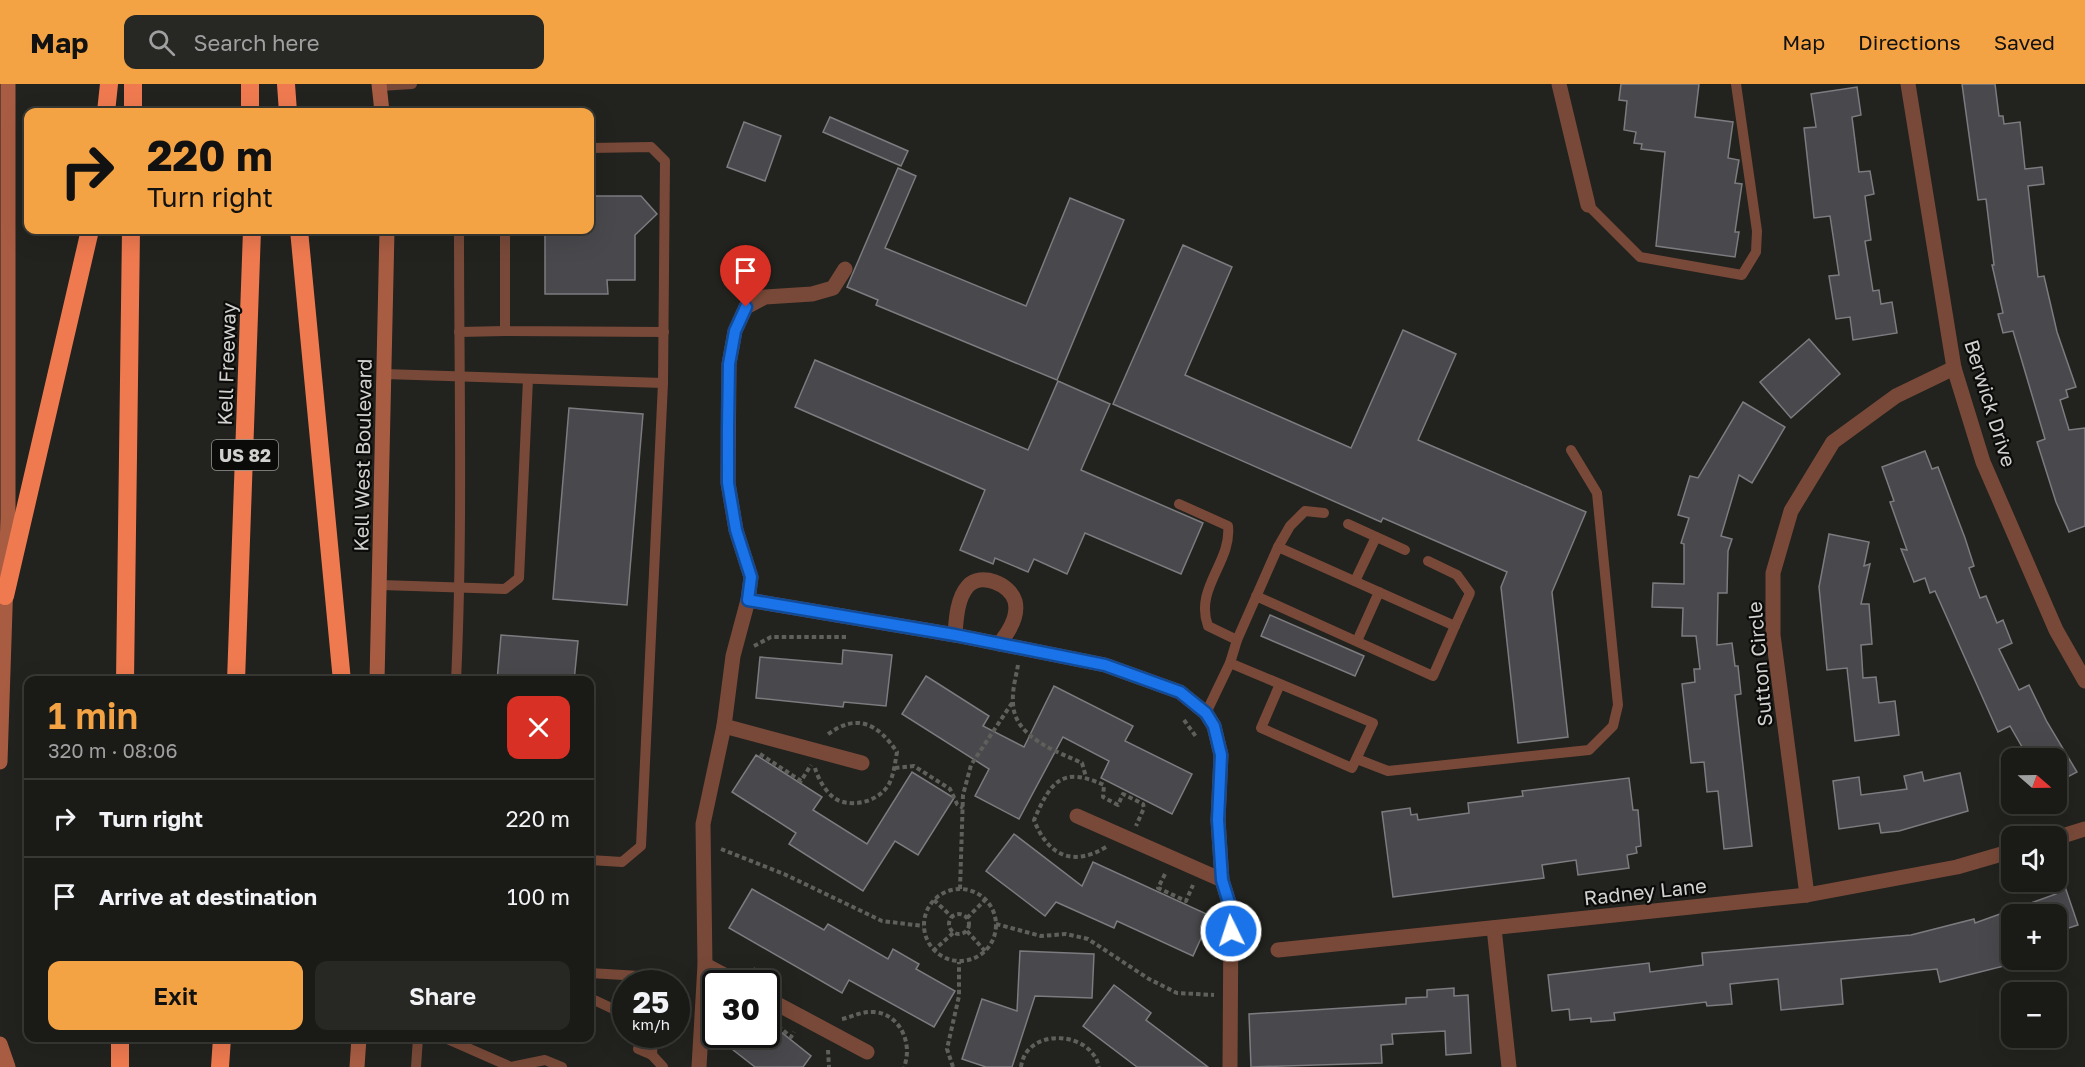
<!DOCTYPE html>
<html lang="en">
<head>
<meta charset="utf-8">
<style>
  body { margin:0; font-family:"Golos Text",sans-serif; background:#272723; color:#f1f3f6; height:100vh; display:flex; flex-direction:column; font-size:22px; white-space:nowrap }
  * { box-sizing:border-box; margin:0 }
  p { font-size:20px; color:#9fa1a1 }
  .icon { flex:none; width:33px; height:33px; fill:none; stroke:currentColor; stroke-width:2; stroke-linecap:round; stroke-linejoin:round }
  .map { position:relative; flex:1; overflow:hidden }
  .drawer { position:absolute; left:24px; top:592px; width:570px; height:366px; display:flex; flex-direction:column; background:#1a1a16; border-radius:12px; box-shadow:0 6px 24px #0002,0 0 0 2px #383835 }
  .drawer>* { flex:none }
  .guide { position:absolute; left:24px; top:24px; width:570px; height:126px; border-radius:12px; box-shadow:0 6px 24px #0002,0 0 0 2px #383835; background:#f4a344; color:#111; overflow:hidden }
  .needle { width:39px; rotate:110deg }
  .fabs { position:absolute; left:2001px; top:664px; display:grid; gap:12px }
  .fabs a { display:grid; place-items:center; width:66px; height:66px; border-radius:12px; background:#1a1a16; box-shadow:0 6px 24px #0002,0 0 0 2px #383835; font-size:30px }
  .speed { position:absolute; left:612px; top:886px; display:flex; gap:12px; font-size:30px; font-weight:700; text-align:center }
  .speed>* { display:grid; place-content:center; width:78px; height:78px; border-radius:50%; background:#1a1a16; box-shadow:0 6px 24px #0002,0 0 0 2px #383835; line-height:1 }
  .speed small { font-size:15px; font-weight:400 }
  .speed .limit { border:3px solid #111; border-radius:9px; background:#fff; color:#111 }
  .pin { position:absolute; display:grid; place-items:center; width:51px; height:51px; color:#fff; margin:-62px -26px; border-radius:50% 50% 50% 0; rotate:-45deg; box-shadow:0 0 6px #0007 }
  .pin .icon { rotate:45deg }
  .me { position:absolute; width:66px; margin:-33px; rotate:356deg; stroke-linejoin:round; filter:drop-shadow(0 0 4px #0008) }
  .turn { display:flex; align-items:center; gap:21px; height:126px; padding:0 24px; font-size:27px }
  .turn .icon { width:78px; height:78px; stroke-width:2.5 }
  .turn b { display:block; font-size:42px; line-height:51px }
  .round { display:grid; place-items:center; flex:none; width:63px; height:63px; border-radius:12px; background:#272723 }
  .summary { display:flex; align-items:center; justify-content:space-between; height:102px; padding:0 24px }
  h1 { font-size:36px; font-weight:600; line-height:45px; color:#f4a344 }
  .primary-button { display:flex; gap:12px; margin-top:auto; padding:12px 24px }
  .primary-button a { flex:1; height:69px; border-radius:12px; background:#f4a344; color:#111; font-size:24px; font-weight:600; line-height:69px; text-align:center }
  .primary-button a+a { background:#272723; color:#f1f3f6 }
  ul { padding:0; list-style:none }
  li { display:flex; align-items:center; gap:18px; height:78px; padding:0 24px; border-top:2px solid #383835 }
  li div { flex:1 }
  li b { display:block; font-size:22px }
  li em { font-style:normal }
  header { display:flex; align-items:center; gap:36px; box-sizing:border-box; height:84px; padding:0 30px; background:#f4a344; color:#111 }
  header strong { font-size:28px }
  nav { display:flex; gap:33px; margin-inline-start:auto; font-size:21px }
  .search { width:420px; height:54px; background:#272723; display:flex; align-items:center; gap:15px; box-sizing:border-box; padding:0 21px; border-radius:12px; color:#9fa1a1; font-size:22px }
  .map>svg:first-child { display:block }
</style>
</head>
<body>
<header>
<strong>Map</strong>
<div class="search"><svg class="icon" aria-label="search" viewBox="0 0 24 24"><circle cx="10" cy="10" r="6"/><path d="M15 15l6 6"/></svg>Search here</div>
<nav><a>Map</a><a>Directions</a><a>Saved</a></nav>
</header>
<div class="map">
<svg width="2085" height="983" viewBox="0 0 2085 983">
  <rect width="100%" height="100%" fill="#22221e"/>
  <g fill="#49484c" stroke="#7c7b7f" stroke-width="1.5">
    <polygon points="1621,0 1699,0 1695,33 1733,38 1728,74 1739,76 1735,99 1742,100 1735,148 1739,148 1735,173 1656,162 1665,68 1641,65 1642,60 1634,59 1636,48 1624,46 1627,17 1619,16"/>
    <polygon points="1962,0 1995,0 1999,32 2003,32 2004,40 2020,38 2025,85 2042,83 2044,100 2028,102 2038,193 2044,192 2057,248 2076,303 2066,306 2068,313 2060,316 2069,346 2085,344 2085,442 2069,448 2056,418 2037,358 2045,355 2013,247 2003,249 1998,230 2003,229 1992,181 1994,181 1986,115 1978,116"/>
    <polygon points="1857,3 1861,31 1852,33 1859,88 1870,87 1874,110 1865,112 1871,156 1865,157 1873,207 1879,206 1881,220 1892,218 1897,249 1853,256 1850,233 1836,235 1829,192 1839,191 1830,132 1814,134 1804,44 1816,43 1811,10"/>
    <polygon points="830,33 908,67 901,82 823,48"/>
    <polygon points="744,38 781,52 765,97 727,83"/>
    <polygon points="898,84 916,92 885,164 1026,222 1070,114 1124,136 1057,296 876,221 878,216 847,203"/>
    <polygon points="590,112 641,112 657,130 635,151 635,196 607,196 608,210 545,210 545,146 590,146"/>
    <polygon points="1183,161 1232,183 1185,291 1351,364 1403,246 1456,270 1418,356 1586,428 1552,508 1568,653 1518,659 1501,503 1507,488 1383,434 1381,438 1113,320"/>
    <polygon points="1809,255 1840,290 1791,334 1760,298"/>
    <polygon points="815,276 1028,366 1058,297 1110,320 1081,386 1203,439 1181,490 1085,449 1067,490 1034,475 1028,488 995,474 993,480 960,466 985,406 795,323"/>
    <polygon points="1743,318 1785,343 1752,399 1739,391 1721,452 1732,455 1728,467 1727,509 1718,509 1717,561 1732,559 1735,582 1738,582 1741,610 1735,611 1752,762 1724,765 1718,707 1707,708 1704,678 1691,679 1682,600 1695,598 1694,585 1700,585 1696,552 1682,552 1683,524 1652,523 1653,499 1684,500 1684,460 1681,459 1689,434 1678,431 1690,392 1698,394"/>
    <polygon points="569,324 643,330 627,521 553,515"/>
    <polygon points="1925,367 1932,385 1938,383 1965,454 1974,482 1969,484 1980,514 1986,512 1997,539 2003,536 2012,559 1999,565 2019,606 2029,601 2047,638 2077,688 2056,699 2056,675 2029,675 2010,642 1998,648 1935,507 1930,509 1925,494 1914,498 1901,465 1907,466 1890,418 1894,417 1882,383"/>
    <polygon points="1829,450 1869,458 1864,482 1870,480 1861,520 1869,520 1872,560 1861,561 1863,594 1876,593 1879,619 1895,617 1899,651 1855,657 1847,584 1827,586 1819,503"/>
    <polygon points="1270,531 1364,572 1355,592 1261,552"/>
    <polygon points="501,551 578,557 574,597 497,597"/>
    <polygon points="843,566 892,571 886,622 844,618 843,623 756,614 760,573 842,580"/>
    <polygon points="926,592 989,632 983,642 1024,663 1054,602 1133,642 1125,657 1192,690 1172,730 1101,694 1109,677 1063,653 1019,735 975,712 989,685 902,630"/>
    <polygon points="756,671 822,713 813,726 867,760 912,688 954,714 918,771 895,757 863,807 789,760 796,749 732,708"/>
    <polygon points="1922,688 1924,697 1960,689 1968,727 1899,747 1881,749 1879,739 1839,745 1833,697 1859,693 1861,711 1907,705 1904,692"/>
    <polygon points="1629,694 1633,726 1638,726 1641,762 1636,763 1637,769 1627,771 1629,784 1578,791 1576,776 1542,781 1544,794 1393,813 1382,728 1410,724 1411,731 1417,730 1418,736 1469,729 1468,719 1523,712 1522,707"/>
    <polygon points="1014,750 1082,802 1093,778 1211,832 1193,872 1117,837 1114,844 1056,818 1045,832 986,787"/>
    <polygon points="2059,785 2078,841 2056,848 2056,831 2012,831 2012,880 1940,898 1937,885 1841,895 1843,920 1781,926 1778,895 1730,900 1732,920 1707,922 1706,918 1614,929 1615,936 1591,938 1591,934 1570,936 1569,925 1552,927 1548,891 1649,879 1650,888 1703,881 1702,869 1911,851 1974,835 1975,839 2056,810 2056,786"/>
    <polygon points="752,805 824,846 828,840 888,875 893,865 919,880 916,885 955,907 934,943 849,896 842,909 729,844"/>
    <polygon points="1020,867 1094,870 1092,914 1035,912 1012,983 986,983 962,975 982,915 1017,927"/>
    <polygon points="1114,901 1151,929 1146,936 1208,983 1137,983 1083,942"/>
    <polygon points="1454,904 1454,912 1468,911 1471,969 1446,971 1445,947 1392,950 1393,960 1381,961 1382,979 1251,983 1249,930 1406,920 1406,914 1427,913 1427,906"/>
    <polygon points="766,936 811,972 803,983 755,983 714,951 766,951"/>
  </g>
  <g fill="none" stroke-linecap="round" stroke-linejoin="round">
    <g stroke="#5f5f5c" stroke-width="4" stroke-dasharray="4.5 3" stroke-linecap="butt">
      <polyline points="754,562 771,553 846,553"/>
      <path d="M1018,581c-2,12 -6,25 -5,37 0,35 43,49 69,61l4,14"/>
      <polyline points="1184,636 1197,654"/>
      <polyline points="760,670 801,697 811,681"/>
      <path d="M815,684c3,11 13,29 25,33 17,6 40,-1 49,-17 5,-10 6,-21 8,-32 -19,-28 -40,-40 -70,-17"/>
      <polyline points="895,684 914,682 950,705 957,720 963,724"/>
      <path d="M1106,763c-33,20 -58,9 -72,-27 17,-39 28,-54 70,-35l-1,12 15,8 5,-11 20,10 1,4 -8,18"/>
      <polyline points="721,765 784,790 882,837 923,842"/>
      <polyline points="1165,790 1158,804 1186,817 1193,801"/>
      <circle cx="960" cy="841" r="36"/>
      <polyline points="960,805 963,711 971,681 1012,619"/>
      <polyline points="934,816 952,833"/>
      <circle cx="959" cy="840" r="10"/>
      <polyline points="967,834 985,816"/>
      <polyline points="996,840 1041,852 1066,850 1088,855 1149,895 1177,909 1214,911"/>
      <polyline points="967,847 985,867"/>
      <polyline points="933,867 953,849"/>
      <polyline points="753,885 773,897"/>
      <path d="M842,935c11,-2 19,-8 32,-7 27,2 39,33 30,55"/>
      <polyline points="778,942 791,953 794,948"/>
      <polyline points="828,966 829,983"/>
      <polyline points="953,983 947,965 959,912 959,878"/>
      <path d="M1021,983c5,-40 70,-37 78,0"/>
    </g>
    <g stroke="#784938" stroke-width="10">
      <polyline points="380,2 412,0"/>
      <polyline points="590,64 651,63 665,77 663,299 641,762 622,778 590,776"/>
      <polyline points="1588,121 1640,173 1742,191 1756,168 1757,147 1736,0"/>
      <polyline points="505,146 505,247 664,248"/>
      <polyline points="459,248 505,247"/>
      <polyline points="384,290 663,299"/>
      <path d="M1179,420l49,22c4,36 -34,62 -20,100l29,14 -7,23 -24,50"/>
      <polyline points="1348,440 1405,466"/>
      <polyline points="1278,463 1290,442 1305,427 1324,429"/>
      <polyline points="1428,477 1457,491 1470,509 1455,542"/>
      <polyline points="1355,497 1376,453"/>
      <polyline points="381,501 505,505 519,494 528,295"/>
      <polyline points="1237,556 1278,463 1455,542 1433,592 1256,512"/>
      <polyline points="1357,557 1379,508"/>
      <polyline points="1230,579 1373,639 1352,684 1261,644 1280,600"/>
      <path d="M456,597c7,-151 3,-301 3,-451"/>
      <polyline points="1357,675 1388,687 1589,666 1613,642 1618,621 1597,409 1571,366"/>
      <polyline points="590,889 656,893 656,900"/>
      <polyline points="590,914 626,931"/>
      <polyline points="429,954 444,955"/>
      <polyline points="445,954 511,983 545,976 562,983"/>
      <polyline points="638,965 652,971 663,983"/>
      <polyline points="652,971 653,951"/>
      <polyline points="416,983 418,954"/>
    </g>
    <g stroke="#784938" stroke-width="15">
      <polyline points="1559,0 1588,121"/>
      <polyline points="1908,0 1954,284 1983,378 2056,546 2085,597"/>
      <polyline points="748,516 955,551 1105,581 1180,608 1206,629 1214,642 1221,671 1218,736 1222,796 1231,825 1230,983"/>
      <path d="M955,551c1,-15 2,-37 13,-49 13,-14 42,-2 47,15 4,15 -7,32 -16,43"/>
      <polyline points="724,642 862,679"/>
      <polyline points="1077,732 1222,796"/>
      <polyline points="2056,754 2085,745"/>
      <polyline points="1807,811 1773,551 1773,489 1791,427 1833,358 1896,312 1954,284"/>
      <polyline points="1494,844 1509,983"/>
      <polyline points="1278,866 1807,811 1957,783 2012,767"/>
      <polyline points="705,881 741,900"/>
      <polyline points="766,914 867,968"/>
      <polyline points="699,983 705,881 703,740 724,642 733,572 748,516 751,493 736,446 728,399 729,280 735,247 746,223 765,213 812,210 833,204 845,185"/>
    </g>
    <g stroke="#a85d43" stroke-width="15">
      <polyline points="379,0 382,28"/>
      <polyline points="377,597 387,146"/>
      <polyline points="0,678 8,434 8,0"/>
      <polyline points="0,960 8,983"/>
      <polyline points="357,983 359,954"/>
    </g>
    <g stroke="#ef7a50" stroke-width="18">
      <polyline points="250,0 250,28"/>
      <polyline points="286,0 288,28"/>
      <polyline points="106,28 109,0"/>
      <polyline points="133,28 133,0"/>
      <polyline points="299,146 342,597"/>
      <polyline points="5,512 90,146"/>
      <polyline points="125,597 131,146"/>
      <polyline points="236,597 252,146"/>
      <polyline points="120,983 120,954"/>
      <polyline points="220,983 222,954"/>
    </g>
  </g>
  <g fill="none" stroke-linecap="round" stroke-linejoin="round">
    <g stroke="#114b97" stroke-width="15">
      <polyline id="route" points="746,223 735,247 729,280 728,342 728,399 736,446 751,493 748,516 955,551 1105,581 1180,608 1206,629 1214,642 1221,671 1218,736 1222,796 1231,825 1231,847"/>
    </g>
    <use href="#route" stroke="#1a73e8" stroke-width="10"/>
  </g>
  <g text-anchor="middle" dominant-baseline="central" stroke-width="4.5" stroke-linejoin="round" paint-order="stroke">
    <rect fill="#0b0b0a" stroke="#969694" stroke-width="1.5" x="212" y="356" width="66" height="30" rx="4.5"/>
    <g font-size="18" font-weight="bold" fill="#d1d1cf">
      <text x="245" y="371">US 82</text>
    </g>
    <g font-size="20" fill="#d1d1cf" stroke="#0b0b0a">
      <text transform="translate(226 280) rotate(-88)">Kell Freeway</text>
      <text transform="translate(1991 319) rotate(73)">Berwick Drive</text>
      <text transform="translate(362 371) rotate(-89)">Kell West Boulevard</text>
      <text transform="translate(1759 580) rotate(-95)">Sutton Circle</text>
      <text transform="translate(1645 807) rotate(-6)">Radney Lane</text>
    </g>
  </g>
</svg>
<div class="fabs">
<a><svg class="needle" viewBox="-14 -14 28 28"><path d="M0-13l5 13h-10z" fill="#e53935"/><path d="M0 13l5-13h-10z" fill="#9fa1a1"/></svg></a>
<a><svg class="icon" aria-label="sound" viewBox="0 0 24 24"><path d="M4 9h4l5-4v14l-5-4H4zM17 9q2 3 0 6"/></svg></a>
<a>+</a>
<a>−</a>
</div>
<div class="speed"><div>25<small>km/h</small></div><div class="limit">30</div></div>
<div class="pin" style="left:746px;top:223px;background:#d93025"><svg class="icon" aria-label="arrive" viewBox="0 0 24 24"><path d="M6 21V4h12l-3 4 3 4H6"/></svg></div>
<svg class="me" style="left:1231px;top:847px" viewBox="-20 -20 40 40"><circle r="17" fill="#1a73e8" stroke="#fff" stroke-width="3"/><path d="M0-11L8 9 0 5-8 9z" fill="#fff"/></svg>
<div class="guide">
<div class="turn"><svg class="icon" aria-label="right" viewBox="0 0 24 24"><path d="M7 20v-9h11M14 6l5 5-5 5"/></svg><div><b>220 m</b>Turn right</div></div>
</div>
<section class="drawer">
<div class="summary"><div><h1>1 min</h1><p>320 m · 08:06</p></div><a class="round" style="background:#d93025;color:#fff"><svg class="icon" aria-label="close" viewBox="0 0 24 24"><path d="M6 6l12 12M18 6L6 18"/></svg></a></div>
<ul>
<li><svg class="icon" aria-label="right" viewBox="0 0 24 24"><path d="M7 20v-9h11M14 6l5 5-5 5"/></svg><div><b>Turn right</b></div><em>220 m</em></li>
<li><svg class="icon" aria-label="arrive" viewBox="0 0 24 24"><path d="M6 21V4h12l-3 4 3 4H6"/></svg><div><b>Arrive at destination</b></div><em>100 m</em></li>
</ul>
<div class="primary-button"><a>Exit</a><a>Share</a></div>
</section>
</div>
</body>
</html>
